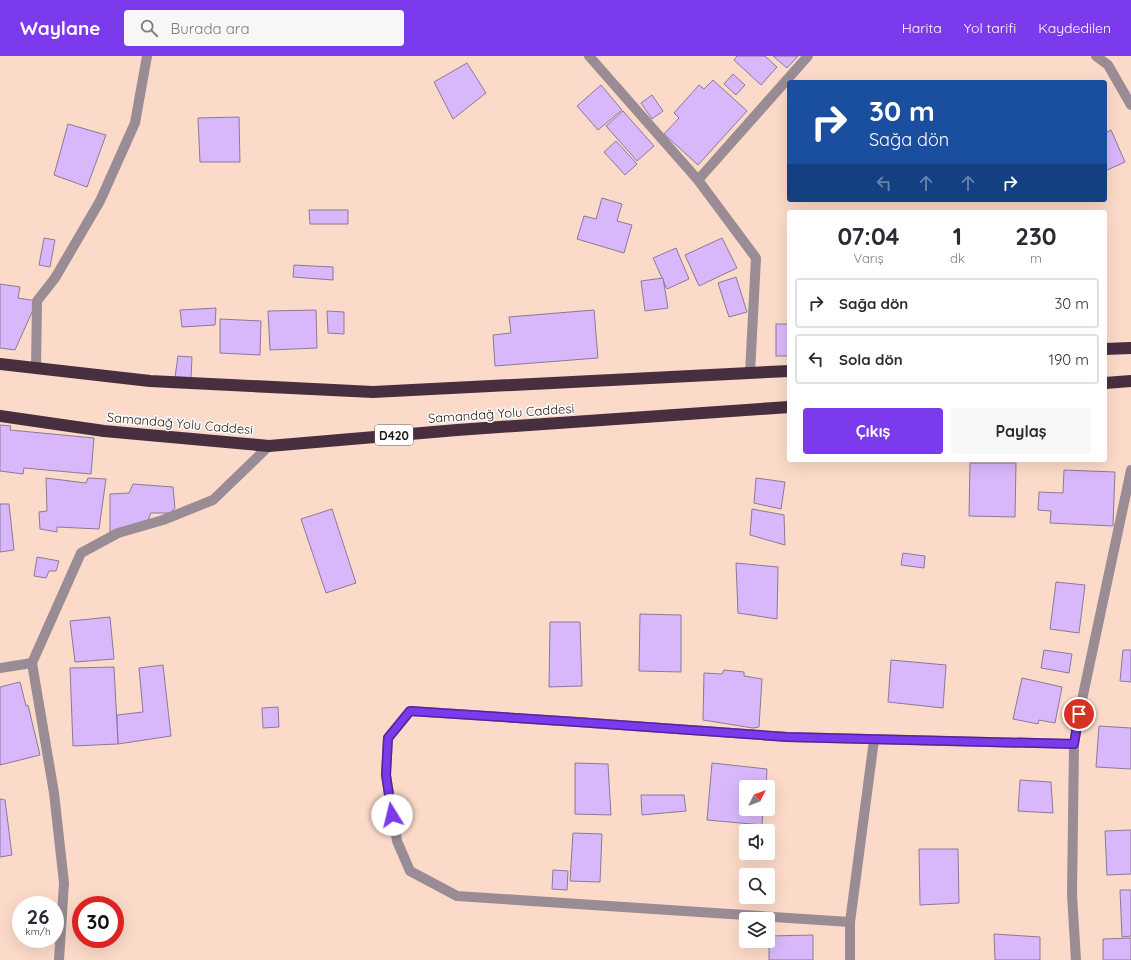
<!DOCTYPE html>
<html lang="tr">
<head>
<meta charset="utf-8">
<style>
  body { margin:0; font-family:Quicksand,sans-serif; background:#f7f7f7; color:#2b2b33; height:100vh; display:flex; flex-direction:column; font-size:15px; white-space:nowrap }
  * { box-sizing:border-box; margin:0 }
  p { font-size:13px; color:#7c7c81 }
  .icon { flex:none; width:22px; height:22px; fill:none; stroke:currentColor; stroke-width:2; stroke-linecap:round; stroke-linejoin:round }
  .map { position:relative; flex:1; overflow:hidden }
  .panel { position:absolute; left:787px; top:154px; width:320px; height:252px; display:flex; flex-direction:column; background:#fff; border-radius:4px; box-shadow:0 4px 16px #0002 }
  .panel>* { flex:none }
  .guide { position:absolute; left:787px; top:24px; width:320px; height:122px; border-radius:4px; box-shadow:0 4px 16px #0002; background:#1a4fa0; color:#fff; overflow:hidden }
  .needle { width:26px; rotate:48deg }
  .controls { position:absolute; left:739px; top:724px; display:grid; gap:8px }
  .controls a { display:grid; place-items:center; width:36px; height:36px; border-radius:4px; background:#fff; box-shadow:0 4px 16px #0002; font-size:20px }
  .speed { position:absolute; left:12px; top:840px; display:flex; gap:8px; font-size:20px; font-weight:700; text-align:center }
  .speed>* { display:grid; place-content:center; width:52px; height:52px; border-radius:50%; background:#fff; box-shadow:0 4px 16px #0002; line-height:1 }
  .speed small { font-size:10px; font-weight:400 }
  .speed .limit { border:6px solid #d22; background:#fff; color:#111 }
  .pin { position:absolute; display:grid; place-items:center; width:34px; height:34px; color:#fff; margin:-17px; border:2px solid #fff; border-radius:50%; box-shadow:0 1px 4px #0007 }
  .me { position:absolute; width:44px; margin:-22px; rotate:351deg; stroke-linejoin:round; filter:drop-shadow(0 0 3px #0008) }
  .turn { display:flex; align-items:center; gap:14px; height:84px; padding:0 16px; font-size:18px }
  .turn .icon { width:52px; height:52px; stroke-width:2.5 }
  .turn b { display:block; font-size:28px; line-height:34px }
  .lanes { display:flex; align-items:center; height:38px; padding:0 16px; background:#0003; justify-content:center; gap:20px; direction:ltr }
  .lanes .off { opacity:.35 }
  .eta { display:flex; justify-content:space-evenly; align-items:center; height:68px; text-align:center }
  .eta b { font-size:24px; font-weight:800; line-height:28px }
  .button { display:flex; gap:8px; margin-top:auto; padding:8px 16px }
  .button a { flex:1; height:46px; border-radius:4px; background:#7c3aed; color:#fff; font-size:16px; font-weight:800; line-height:46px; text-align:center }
  .button a+a { background:#f7f7f7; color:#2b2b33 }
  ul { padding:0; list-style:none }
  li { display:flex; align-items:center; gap:12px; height:50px; margin:0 8px 6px; padding:0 8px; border:2px solid #e1e1e2; border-radius:4px }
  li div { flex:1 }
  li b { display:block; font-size:15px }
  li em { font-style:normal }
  header { display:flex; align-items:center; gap:24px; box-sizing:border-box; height:56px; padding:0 20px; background:#7c3aed; color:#fff }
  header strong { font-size:19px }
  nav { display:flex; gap:22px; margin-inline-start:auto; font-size:14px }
  .search { width:280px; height:36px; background:#f7f7f7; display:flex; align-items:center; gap:10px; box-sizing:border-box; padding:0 14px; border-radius:4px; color:#7c7c81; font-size:15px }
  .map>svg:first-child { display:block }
</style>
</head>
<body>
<header>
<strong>Waylane</strong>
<div class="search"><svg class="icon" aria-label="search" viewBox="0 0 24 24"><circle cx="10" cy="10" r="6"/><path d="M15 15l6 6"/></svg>Burada ara</div>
<nav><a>Harita</a><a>Yol tarifi</a><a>Kaydedilen</a></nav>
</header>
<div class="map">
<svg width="1131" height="904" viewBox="0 0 1131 904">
  <rect width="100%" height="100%" fill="#fcdac9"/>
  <g fill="#d9b7fb" stroke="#887b96">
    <polygon points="737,0 765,0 777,11 761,29 734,4"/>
    <polygon points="773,0 798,0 787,12"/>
    <polygon points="467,7 486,37 453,63 434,26"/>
    <polygon points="733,18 745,29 736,39 724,28"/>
    <polygon points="713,24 747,55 698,109 664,78 679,62 674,57 699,29 704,33"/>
    <polygon points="601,29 622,54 598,74 577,50"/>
    <polygon points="652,39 663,55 652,63 641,47"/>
    <polygon points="623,55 654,90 637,105 606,70"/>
    <polygon points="239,61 240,106 200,106 198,62"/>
    <polygon points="68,68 106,79 87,131 54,119"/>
    <polygon points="1111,74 1125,106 1105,115 1105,77"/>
    <polygon points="616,85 637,108 625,119 604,96"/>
    <polygon points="602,142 622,148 617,165 632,169 624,197 577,183 584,160 596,163"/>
    <polygon points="309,154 348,154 348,168 310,168"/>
    <polygon points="44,182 55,184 50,211 39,209"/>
    <polygon points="722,182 737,212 699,230 685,199"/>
    <polygon points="676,192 689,223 667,233 653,202"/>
    <polygon points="294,209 333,211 333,224 293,221"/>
    <polygon points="736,221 747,256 729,261 718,227"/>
    <polygon points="663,222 668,252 645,255 641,225"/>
    <polygon points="0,228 20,231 18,242 37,245 15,294 0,292"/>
    <polygon points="216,252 215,269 182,271 180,254"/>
    <polygon points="316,254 317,292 270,294 268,255"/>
    <polygon points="594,254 598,302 495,310 493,279 511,277 509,261"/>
    <polygon points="327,255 344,256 344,278 328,277"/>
    <polygon points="220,263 261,265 260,299 220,297"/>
    <rect x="776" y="268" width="13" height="32"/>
    <polygon points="178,300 192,301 191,322 175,321"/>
    <polygon points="0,369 11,370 10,374 94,382 91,418 24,412 23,418 0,415"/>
    <polygon points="970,407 1016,407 1015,461 969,460"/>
    <polygon points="1064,414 1115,416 1113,470 1050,467 1051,455 1038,454 1039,436 1063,437"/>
    <polygon points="46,422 86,427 88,422 106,423 99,473 57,471 57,476 40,473 39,456 47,455"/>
    <polygon points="756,422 785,426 781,453 754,447"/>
    <polygon points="133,428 173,431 175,452 170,457 151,457 148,464 110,476 110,438 129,437"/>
    <polygon points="0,448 9,448 14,494 0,496"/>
    <polygon points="332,453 356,527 326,537 301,463"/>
    <polygon points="752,453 784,459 785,489 750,479"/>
    <polygon points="903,497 925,500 924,512 901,509"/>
    <polygon points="37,501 59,505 56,515 49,515 46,522 34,520"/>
    <polygon points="736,507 778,511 777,563 738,557"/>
    <polygon points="1056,526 1085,529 1079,577 1050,573"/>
    <polygon points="640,558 681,559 681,616 639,615"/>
    <polygon points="110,561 114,603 75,606 70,565"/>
    <polygon points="550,566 580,566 582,630 549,631"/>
    <polygon points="1044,594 1072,598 1069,617 1041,612"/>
    <polygon points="1123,594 1131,594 1131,626 1120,625"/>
    <polygon points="891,604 946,609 943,652 888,646"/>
    <polygon points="163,609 171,680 118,688 117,659 143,656 139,612"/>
    <polygon points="114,611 118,688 73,690 70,612"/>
    <polygon points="724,614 744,616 744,620 762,623 759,671 753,672 703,664 704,617 722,618"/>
    <polygon points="1022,622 1062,631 1055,667 1039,664 1038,668 1013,663"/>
    <polygon points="20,626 26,650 28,649 40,699 0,709 0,631"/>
    <polygon points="278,651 279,671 263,672 262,652"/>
    <polygon points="1099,670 1131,672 1131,713 1096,711"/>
    <polygon points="575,707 608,708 611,759 575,758"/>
    <polygon points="712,707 767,713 766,731 746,731 746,753 763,753 762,769 707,764"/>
    <polygon points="1020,724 1051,726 1053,757 1018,755"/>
    <polygon points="641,739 684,739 686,755 642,759"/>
    <polygon points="0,743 5,744 12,799 0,801"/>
    <polygon points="1131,774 1131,818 1107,819 1105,775"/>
    <polygon points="573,777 602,778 600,826 570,825"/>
    <polygon points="919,793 958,793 959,847 920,849"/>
    <polygon points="553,814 568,815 567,834 552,833"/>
    <polygon points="1120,834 1131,834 1131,880 1122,881"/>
    <polygon points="994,878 1040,881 1040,904 995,904"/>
    <polygon points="813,879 813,904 769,904 769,880"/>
    <polygon points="1131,882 1131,904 1103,904 1103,883"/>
  </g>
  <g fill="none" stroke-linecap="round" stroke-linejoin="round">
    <g stroke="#9a8c94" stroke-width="10">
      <polyline points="589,0 698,124 756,202 750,317"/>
      <polyline points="1096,0 1108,9 1131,49"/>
      <polyline points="698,124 808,0"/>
      <polyline points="36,312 37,245 55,222 100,145 135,67 147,0"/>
      <polyline points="0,612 32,607"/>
      <polyline points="850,866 457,840 410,815 397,785 386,719 388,682 410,655 577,666 787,681 1074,688"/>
      <polyline points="59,904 64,827 54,737 32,607 81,497 118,477 163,464 213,444 269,390"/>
      <polyline points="850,904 850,866 874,684"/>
      <polyline points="1076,904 1072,839 1074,688 1079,658 1131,414"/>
    </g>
    <g stroke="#482f3f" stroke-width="12">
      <polyline points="1105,293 1131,292"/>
      <polyline points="0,308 150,325 373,336 789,315"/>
      <polyline points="1105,327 1131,325"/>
      <polyline points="0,360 104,375 269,390 457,374 789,351"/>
    </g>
  </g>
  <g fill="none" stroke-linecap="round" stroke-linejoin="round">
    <g stroke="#51269a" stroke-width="10">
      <polyline id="route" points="392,759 386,719 388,682 410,655 577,666 787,681 1074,688 1079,658"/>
    </g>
    <use href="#route" stroke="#7c3aed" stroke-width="7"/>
  </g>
  <g text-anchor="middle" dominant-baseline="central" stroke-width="3" stroke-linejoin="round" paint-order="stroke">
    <rect fill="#fff" stroke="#665e5a" stroke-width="1" x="375" y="369" width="38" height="20" rx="3"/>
    <g font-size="12" font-weight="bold" fill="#251913">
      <text x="394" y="379">D420</text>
    </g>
    <g font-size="13" fill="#251913" stroke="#fff">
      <text transform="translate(501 357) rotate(-4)">Samandağ Yolu Caddesi</text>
      <text transform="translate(180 367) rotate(5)">Samandağ Yolu Caddesi</text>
    </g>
  </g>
</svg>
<div class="controls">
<a><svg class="needle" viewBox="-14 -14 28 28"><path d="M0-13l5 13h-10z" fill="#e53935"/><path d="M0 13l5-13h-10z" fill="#7c7c81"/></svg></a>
<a><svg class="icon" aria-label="sound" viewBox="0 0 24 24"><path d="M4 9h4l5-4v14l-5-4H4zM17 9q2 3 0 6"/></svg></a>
<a><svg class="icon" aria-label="search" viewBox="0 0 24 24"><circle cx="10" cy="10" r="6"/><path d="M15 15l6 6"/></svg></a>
<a><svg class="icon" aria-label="layers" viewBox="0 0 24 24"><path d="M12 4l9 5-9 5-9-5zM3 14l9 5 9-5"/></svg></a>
</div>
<div class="speed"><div>26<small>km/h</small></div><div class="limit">30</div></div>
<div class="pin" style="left:1079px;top:658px;background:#d93025"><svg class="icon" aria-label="arrive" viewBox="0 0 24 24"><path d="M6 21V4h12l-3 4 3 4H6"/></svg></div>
<svg class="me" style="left:392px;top:759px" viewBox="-20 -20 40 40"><circle r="19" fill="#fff"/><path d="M0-13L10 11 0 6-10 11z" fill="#7c3aed"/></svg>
<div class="guide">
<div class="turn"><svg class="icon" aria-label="right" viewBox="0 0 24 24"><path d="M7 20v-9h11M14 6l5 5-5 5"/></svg><div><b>30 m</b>Sağa dön</div></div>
<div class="lanes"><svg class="icon off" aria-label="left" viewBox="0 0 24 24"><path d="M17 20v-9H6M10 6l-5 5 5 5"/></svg><svg class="icon off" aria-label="ahead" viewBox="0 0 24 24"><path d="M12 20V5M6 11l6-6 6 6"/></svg><svg class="icon off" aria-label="ahead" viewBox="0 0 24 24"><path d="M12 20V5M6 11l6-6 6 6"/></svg><svg class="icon" aria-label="right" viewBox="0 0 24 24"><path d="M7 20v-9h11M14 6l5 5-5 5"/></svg></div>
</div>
<section class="panel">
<div class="eta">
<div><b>07:04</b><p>Varış</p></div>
<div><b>1</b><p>dk</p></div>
<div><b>230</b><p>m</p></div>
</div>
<ul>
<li><svg class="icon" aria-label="right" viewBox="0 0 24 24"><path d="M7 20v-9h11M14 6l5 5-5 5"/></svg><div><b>Sağa dön</b></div><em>30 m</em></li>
<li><svg class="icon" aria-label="left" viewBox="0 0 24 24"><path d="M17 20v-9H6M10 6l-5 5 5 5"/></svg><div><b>Sola dön</b></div><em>190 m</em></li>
</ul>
<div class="button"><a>Çıkış</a><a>Paylaş</a></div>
</section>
</div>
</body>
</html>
